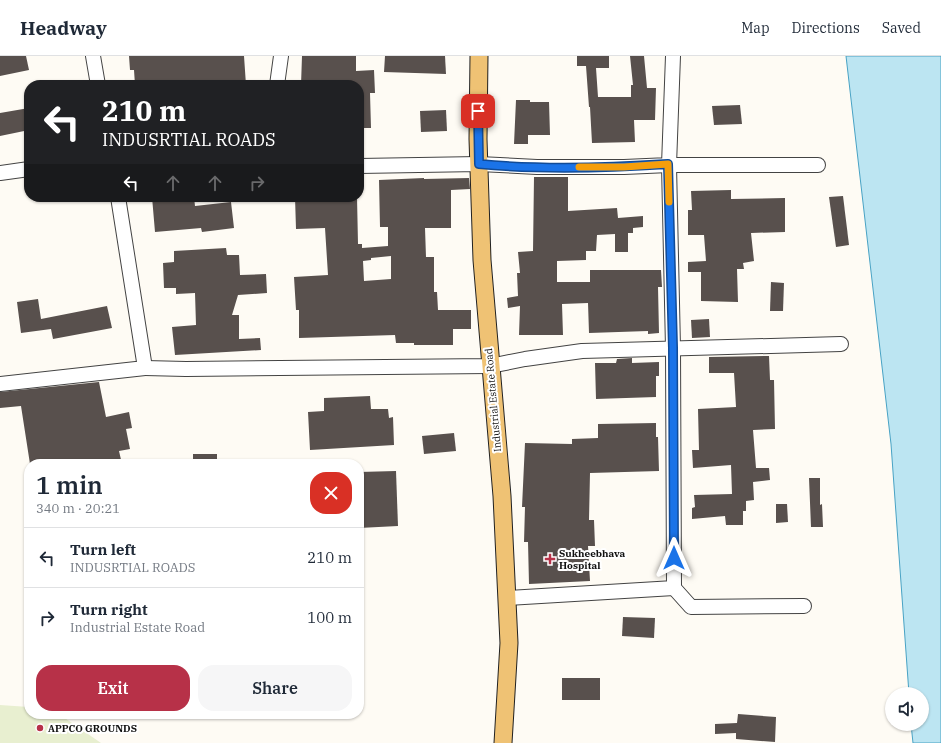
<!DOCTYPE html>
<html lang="en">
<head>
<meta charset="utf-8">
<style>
  body { margin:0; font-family:"IBM Plex Serif",serif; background:#f6f6f7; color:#1f2937; height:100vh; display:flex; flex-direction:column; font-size:15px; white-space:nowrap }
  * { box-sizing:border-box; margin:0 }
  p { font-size:13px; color:#747a83 }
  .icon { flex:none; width:22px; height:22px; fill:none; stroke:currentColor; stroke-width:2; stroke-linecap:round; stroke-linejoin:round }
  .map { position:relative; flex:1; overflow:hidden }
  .drawer { position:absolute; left:24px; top:403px; width:340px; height:260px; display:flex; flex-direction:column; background:#fff; border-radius:16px; box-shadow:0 1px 3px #0004 }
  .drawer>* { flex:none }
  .banner { position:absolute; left:24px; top:24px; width:340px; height:122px; border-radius:16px; box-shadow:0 1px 3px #0004; background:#202124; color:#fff; overflow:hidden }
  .buttons { position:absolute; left:885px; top:631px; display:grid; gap:8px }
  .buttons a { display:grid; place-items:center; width:44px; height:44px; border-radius:50%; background:#fff; box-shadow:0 1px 3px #0004; font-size:20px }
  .pin { position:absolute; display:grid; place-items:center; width:34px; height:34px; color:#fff; margin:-17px; border-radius:8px; box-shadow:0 2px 6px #0006 }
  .me { position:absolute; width:44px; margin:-22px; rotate:0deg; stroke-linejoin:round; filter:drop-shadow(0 0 3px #0008) }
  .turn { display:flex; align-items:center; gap:14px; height:84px; padding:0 12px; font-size:18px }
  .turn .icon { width:52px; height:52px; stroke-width:2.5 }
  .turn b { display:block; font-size:28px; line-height:34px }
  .lanes { display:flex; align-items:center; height:38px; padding:0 12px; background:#0003; justify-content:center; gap:20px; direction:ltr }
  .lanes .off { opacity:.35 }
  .round { display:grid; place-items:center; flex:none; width:42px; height:42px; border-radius:16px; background:#f6f6f7 }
  .overview { display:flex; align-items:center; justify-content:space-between; height:68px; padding:0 12px }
  h1 { font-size:24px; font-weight:600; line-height:30px }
  .button { display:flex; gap:8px; margin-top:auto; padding:8px 12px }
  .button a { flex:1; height:46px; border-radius:16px; background:#b73148; color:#fff; font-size:16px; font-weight:600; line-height:46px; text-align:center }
  .button a+a { background:#f6f6f7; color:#1f2937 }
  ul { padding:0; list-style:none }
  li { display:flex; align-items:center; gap:12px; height:60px; padding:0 12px; border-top:1px solid #e0e1e3 }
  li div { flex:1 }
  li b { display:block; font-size:15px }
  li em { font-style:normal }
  header { display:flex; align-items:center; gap:24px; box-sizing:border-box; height:56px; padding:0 20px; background:#fff; border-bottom:1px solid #e0e1e3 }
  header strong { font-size:19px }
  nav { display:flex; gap:22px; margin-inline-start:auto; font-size:14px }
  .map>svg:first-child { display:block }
</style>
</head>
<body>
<header>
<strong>Headway</strong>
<nav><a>Map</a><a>Directions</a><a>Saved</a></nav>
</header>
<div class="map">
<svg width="941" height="687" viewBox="0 0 941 687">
  <rect width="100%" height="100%" fill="#fefbf4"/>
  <polygon fill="#e8efd0" points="0,649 29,651 29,658 59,658 101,687 0,687"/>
  <polygon fill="#bce5f2" stroke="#48a2c4" points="846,0 941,0 941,687 913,687 911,668 922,668 922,638 909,638 891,388"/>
  <g fill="#58504d" fill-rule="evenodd">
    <polygon points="0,0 26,0 29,14 0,20"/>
    <polygon points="129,0 244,0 246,29 135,29 134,14 130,14"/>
    <polygon points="302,0 356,0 356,15 374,14 375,37 370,37 371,72 359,72 359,29 301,29"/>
    <polygon points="385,0 445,0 446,18 384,16"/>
    <polygon points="577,0 609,0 609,12 596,12 598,41 631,41 631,29 633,29 630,0 644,0 647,32 656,32 655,64 634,64 635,86 592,87 590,51 589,51 586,10 577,10"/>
    <polygon points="516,44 530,44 530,46 549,46 550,79 528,79 528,88 514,88"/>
    <polygon points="740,49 742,68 714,69 712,50"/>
    <polygon points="29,52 29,74 0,80 0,57"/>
    <polygon points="446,54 447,75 421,76 420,55"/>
    <polygon points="534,121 568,121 568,155 617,152 618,162 643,160 643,171 633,172 633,177 628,177 628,196 615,196 615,178 597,179 596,195 586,195 586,204 557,205 557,226 590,226 590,214 661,214 662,231 658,231 659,277 648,278 648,275 589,277 588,247 562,248 563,279 519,279 520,250 508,252 507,242 518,240 517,217 520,217 518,196 533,195"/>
    <path d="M424,122v1l45,-1 1,11 -19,1v38h-26l1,29h8v35h3l1,18h33v19h-18v16h-39v-2h-18l-1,-8 -96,3v-28h-3l-2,-33 34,-2 -3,-47 -29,1 -1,-32h62l1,47h4v4l26,-2v-19h-8l-1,-47zM391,200v23l-27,2 -1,-20 8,-1v-2z"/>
    <polygon points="731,134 731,143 785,142 785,176 751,177 754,205 743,207 744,213 737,213 738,246 701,245 701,216 688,216 688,206 706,205 704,179 688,179 688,154 692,154 691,135"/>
    <polygon points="843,140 849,189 836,191 829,141"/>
    <polygon points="152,141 194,141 195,150 231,146 234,172 202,176 201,172 155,176"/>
    <polygon points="226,192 227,199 239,199 240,219 266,218 267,237 238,239 232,259 239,259 239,283 260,282 261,294 175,299 172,271 196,269 195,237 176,238 176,232 164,232 163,207 174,206 174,195"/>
    <polygon points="771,226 784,227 783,255 770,255"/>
    <polygon points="38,243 41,263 107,250 112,272 53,283 51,273 21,277 17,246"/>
    <polygon points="709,263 710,281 692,282 691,264"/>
    <polygon points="769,300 770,324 774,324 775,373 753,374 756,412 769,412 770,424 753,426 754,444 746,445 746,455 743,455 743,469 726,469 725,460 692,463 692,452 695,451 694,439 732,438 731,409 693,412 692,394 699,394 698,353 736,351 734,317 709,317 709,301"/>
    <polygon points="632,302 632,307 659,306 659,320 656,320 656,341 596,343 595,307 616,307 617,303"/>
    <polygon points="99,326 106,361 129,356 132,372 126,373 130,393 119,395 122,408 30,408 21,350 0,352 0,336"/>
    <polygon points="370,340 371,353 388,353 389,362 393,361 394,389 310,394 308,356 324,355 324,342"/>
    <polygon points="656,367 656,381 658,381 659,415 590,417 589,464 594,464 595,490 588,490 590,525 529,528 528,486 524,486 525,451 522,451 525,387 572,388 572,383 598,382 598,368"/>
    <polygon points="454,377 456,395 424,398 422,380"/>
    <rect x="193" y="398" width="24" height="10"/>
    <polygon points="396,415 398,470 359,472 359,416"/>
    <polygon points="809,422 820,422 820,449 822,448 823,471 811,471"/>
    <polygon points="776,448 787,448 788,466 776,467"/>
    <polygon points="623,561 655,562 654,582 622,580"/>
    <rect x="562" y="622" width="38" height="22"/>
    <polygon points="738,658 776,661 775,686 736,683 736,677 715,678 715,668 737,667"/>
  </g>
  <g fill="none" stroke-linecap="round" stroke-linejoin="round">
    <g stroke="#434343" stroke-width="16">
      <g id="minor">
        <polyline points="93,0 98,29"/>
        <polyline points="277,29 281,0"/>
        <polyline points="359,110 479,108 537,111 624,111 669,109 673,0"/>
        <polyline points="0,117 29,113"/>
        <polyline points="145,312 186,313 490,310 525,303 582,295 841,288"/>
        <polyline points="0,328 145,312 118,141"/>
        <polyline points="674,532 691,551 804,550"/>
        <polyline points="507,542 674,532 673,292 669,109 818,109"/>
      </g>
    </g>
    <g stroke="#212121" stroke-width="19">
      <polyline id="major" points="479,0 478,83 482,204 502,440 509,587 503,687"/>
    </g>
    <use href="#minor" stroke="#fff" stroke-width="14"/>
    <use href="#major" stroke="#efc274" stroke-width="17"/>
  </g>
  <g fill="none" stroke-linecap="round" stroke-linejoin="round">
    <g stroke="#114b97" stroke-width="10">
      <path id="route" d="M478,55l1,53c63,6 127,4 189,0l5,184 1,210"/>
    </g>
    <use href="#route" stroke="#1a73e8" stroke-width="7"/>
    <polyline stroke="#f59e0b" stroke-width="7" points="579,111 624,111 668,108 669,146"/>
  </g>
  <g fill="#b73148" stroke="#fff" stroke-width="1.5">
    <path d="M548 497h4v4h4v4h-4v4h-4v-4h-4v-4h4z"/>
    <circle cx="40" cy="672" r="4"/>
  </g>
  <g text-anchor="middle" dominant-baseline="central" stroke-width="4" stroke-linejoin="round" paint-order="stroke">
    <g font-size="10" fill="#101010" stroke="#fff">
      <text transform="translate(493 344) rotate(-95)">Industrial Estate Road</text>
    </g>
    <g font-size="10" font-weight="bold" fill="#101010" stroke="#fff" text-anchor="start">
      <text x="559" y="497">Sukheebhava<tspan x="559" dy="12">Hospital</tspan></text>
      <text x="48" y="672">APPCO GROUNDS</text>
    </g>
  </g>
</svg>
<div class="buttons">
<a><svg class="icon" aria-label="sound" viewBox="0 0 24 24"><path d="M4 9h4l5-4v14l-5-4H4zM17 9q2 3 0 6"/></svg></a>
</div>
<div class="pin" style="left:478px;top:55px;background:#d93025"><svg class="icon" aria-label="arrive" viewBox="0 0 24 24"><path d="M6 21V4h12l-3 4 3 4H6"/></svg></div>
<svg class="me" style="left:674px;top:502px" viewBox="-20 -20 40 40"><path d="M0-17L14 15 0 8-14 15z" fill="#1a73e8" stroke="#fff" stroke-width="4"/></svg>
<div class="banner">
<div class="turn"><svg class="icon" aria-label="left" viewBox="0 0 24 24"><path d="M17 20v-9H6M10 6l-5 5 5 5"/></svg><div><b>210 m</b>INDUSRTIAL ROADS</div></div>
<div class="lanes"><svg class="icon" aria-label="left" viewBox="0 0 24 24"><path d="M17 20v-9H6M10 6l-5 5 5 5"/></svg><svg class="icon off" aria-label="ahead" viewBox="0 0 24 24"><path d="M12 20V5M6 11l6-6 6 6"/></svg><svg class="icon off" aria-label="ahead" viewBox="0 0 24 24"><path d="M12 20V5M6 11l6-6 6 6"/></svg><svg class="icon off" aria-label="right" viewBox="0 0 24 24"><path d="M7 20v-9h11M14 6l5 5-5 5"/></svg></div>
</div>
<section class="drawer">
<div class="overview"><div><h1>1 min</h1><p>340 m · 20:21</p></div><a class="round" style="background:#d93025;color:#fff"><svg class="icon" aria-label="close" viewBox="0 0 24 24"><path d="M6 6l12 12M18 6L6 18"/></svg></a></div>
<ul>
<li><svg class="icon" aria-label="left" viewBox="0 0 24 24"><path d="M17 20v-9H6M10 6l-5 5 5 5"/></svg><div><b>Turn left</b><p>INDUSRTIAL ROADS</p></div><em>210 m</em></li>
<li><svg class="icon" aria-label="right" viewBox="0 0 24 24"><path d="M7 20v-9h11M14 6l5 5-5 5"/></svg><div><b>Turn right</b><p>Industrial Estate Road</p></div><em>100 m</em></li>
</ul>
<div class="button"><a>Exit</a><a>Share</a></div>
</section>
</div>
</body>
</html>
